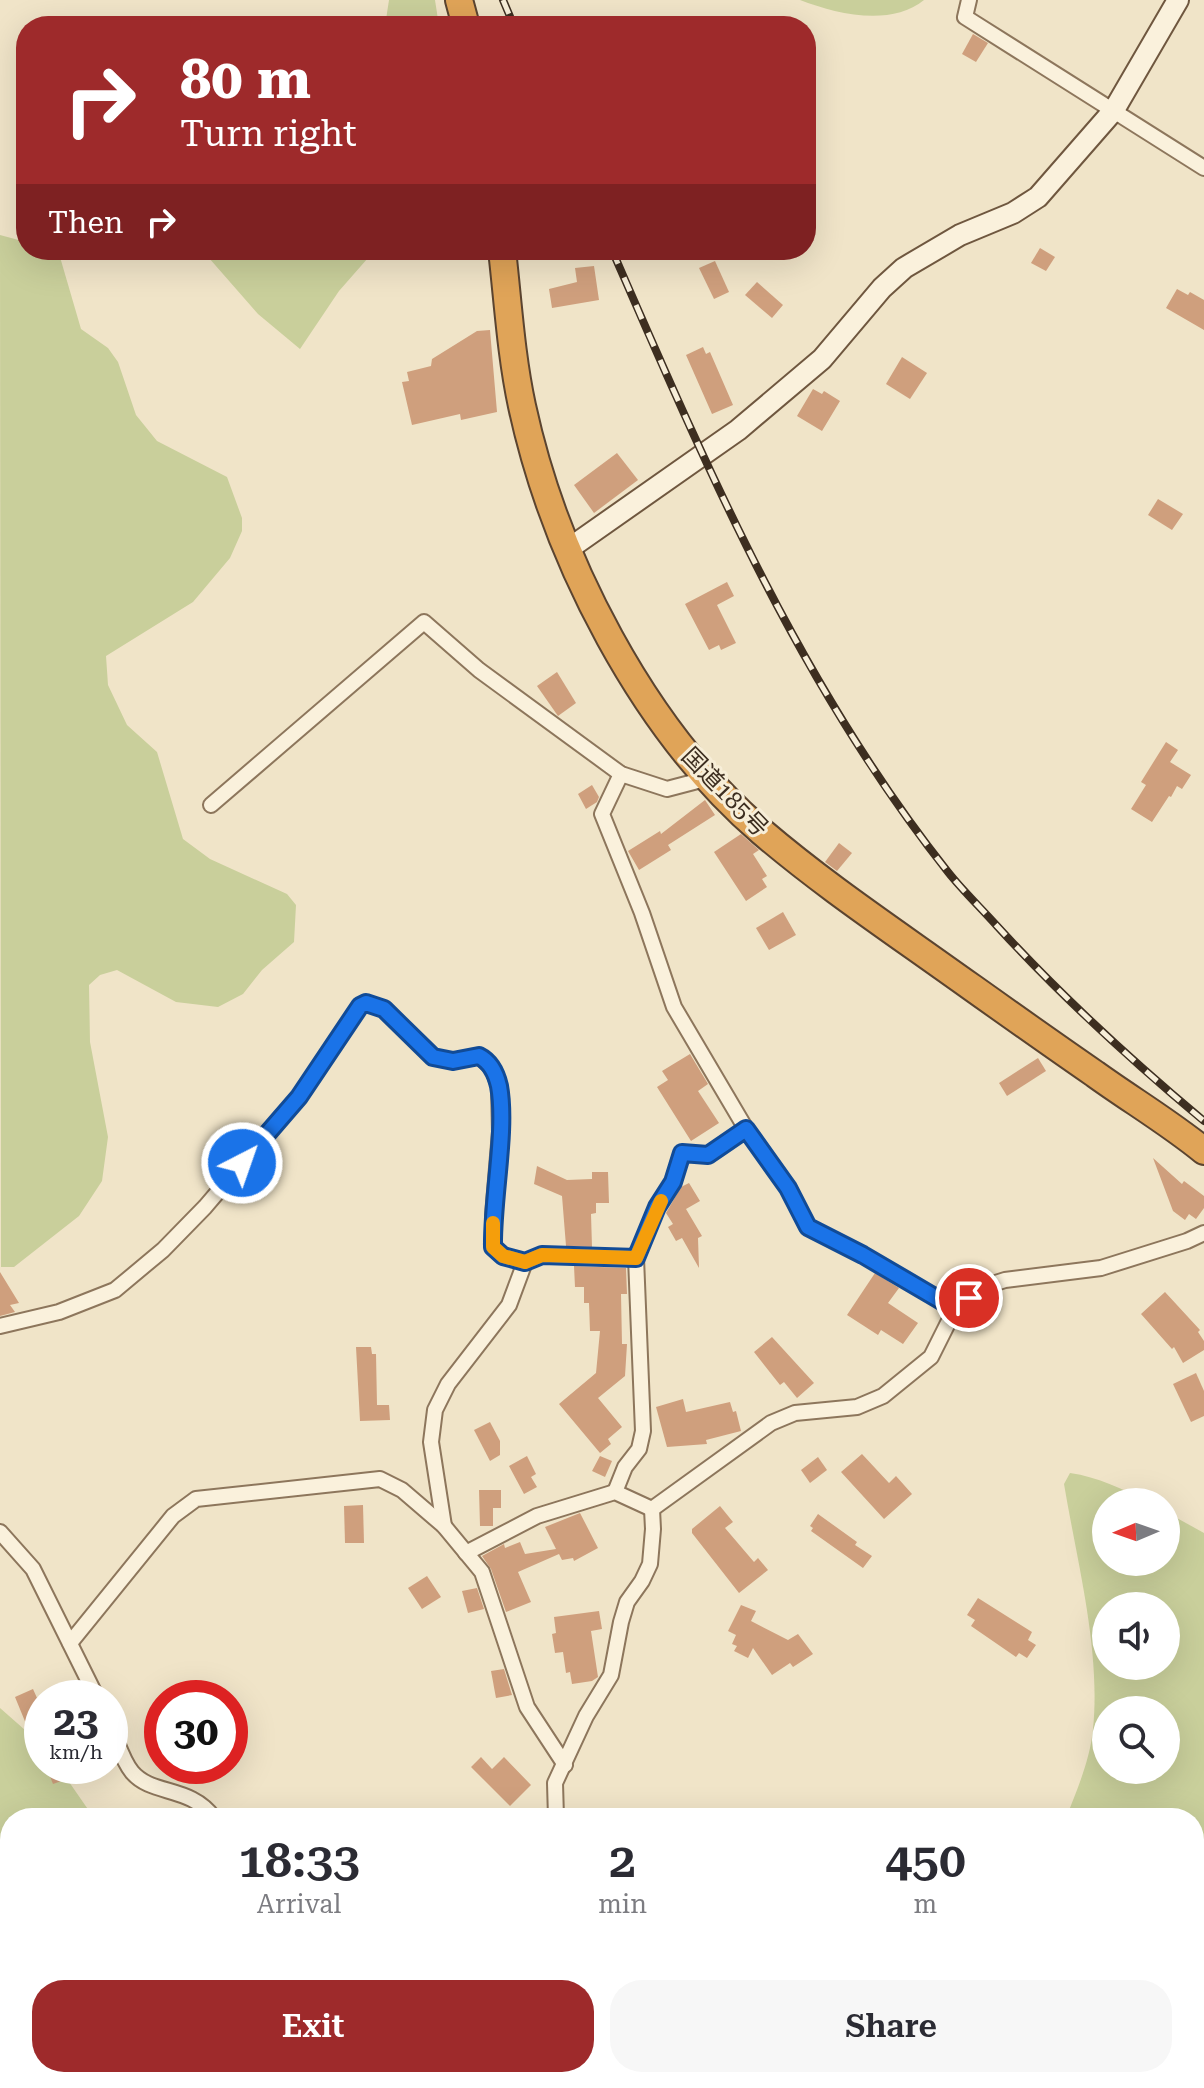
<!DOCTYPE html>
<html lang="en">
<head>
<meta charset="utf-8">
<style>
  body { margin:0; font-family:"Roboto Serif","Noto Sans JP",serif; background:#f7f7f7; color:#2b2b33; height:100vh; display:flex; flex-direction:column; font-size:30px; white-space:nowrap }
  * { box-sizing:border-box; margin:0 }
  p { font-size:26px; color:#7c7c81 }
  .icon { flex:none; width:44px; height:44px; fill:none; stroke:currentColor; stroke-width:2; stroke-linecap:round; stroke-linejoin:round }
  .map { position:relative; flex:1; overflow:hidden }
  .details { position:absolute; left:0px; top:1808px; width:1204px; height:280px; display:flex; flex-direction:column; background:#fff; border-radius:32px 32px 0 0; box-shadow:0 8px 32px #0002 }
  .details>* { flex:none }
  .hud { position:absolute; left:16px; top:16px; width:800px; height:244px; border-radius:32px; box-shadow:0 8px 32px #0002; background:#9e2a2b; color:#fff; overflow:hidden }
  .needle { width:52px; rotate:268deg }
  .tools { position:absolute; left:1092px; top:1488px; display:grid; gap:16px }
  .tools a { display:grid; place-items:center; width:88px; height:88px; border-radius:50%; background:#fff; box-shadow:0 8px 32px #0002; font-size:40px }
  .speed { position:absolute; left:24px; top:1680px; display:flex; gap:16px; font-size:40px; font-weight:700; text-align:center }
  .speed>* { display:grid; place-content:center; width:104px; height:104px; border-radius:50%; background:#fff; box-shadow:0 8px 32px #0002; line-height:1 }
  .speed small { font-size:20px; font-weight:400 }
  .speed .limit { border:12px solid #d22; background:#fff; color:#111 }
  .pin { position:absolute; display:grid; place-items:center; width:68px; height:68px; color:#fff; margin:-34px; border:4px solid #fff; border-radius:50%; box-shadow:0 2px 8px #0007 }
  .me { position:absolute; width:88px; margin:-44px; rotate:41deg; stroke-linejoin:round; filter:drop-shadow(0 0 6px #0008) }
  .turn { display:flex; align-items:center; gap:28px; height:168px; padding:0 32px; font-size:36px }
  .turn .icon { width:104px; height:104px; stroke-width:2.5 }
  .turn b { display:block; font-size:56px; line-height:68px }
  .then { display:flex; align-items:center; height:76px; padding:0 32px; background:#0003; gap:16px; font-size:30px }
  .eta { display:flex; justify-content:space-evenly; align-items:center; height:136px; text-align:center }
  .eta b { font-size:48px; font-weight:600; line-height:56px }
  .cta { display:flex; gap:16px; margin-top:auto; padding:16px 32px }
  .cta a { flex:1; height:92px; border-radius:32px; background:#9e2a2b; color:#fff; font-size:32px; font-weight:600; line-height:92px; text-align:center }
  .cta a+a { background:#f7f7f7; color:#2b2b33 }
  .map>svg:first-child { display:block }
</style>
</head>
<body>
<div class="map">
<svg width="1204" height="2088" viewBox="0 0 1204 2088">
  <rect width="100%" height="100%" fill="#f0e4c8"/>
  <g fill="#c9cf9b" fill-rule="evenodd">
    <polygon points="389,0 435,0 439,26 385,26"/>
    <path d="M800,0h124c-33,27 -88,14 -124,0z"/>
    <polygon points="0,235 26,242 26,250 51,250 60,257 81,329 108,348 118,362 136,415 157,441 227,477 242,518 242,531 230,558 193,602 106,656 108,685 127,725 157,752 183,839 210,859 287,894 296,905 294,942 262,970 243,994 218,1007 176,1002 117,970 100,975 89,985 90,1042 108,1137 102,1181 79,1216 14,1267 1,1267"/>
    <polygon points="202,250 375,250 339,291 300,349 258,314"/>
    <path d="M1070,1473c28,4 53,16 78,29h-42v60h60v-50l38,21v555h-181l1,-10h170v-260h-128c11,-28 24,-58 27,-89 8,-79 -16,-167 -29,-245zM1166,1606v60h-60v-60zM1166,1710v60h-60v-60z"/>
    <polygon points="0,1708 42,1745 42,1766 58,1766 94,1818 10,1818 10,2078 152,2078 152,2088 0,2088"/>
  </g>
  <g fill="#cf9f7d">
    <polygon points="973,34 988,43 976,62 962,54"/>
    <polygon points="1040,248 1055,257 1046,271 1031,263"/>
    <polygon points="715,261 729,292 714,299 699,268"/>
    <polygon points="594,266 599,300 552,308 549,289 577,282 575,268"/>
    <polygon points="757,282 783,305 772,318 745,295"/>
    <polygon points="1177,289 1188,295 1190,292 1204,300 1204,330 1166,308"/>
    <polygon points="490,330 497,412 461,420 460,414 412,425 402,382 409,381 407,372 431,366 432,359 477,331"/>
    <polygon points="703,347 706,354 710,352 733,405 712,414 686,355"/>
    <polygon points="902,357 927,373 910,399 886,384"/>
    <polygon points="813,389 822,394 824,391 840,401 822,431 797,416"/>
    <polygon points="617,453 638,480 594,513 574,485"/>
    <polygon points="1158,499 1183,514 1172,530 1148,515"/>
    <polygon points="727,582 734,596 717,605 736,643 721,650 719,645 709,650 685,604"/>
    <polygon points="557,672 576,703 558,716 537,686"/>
    <polygon points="1166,742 1178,750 1170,762 1191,775 1182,789 1177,786 1171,797 1169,796 1152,822 1131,809 1146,785 1141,782"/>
    <polygon points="592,785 599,797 597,802 586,809 578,794"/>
    <polygon points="705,800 715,815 668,845 671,850 639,870 628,851 660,831 661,834"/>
    <polygon points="741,834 759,850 753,854 767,876 762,879 767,887 746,901 714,852"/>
    <polygon points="839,843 852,853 837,871 825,862"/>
    <polygon points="783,912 796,935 769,950 756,928"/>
    <polygon points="690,1054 708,1084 698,1091 719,1123 691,1141 657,1087 668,1080 662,1071"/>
    <polygon points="1038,1058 1046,1071 1007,1096 999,1083"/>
    <polygon points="1153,1158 1182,1184 1184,1181 1204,1196 1204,1208 1196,1219 1189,1214 1185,1220 1173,1211"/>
    <polygon points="537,1166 567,1180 592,1179 592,1172 608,1172 609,1203 596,1203 596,1213 591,1214 592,1247 566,1246 562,1196 534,1184"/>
    <polygon points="689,1183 700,1201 686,1209 702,1236 698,1238 699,1268 682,1238 676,1241 668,1227 673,1224 666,1213 681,1187"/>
    <polygon points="574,1266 626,1268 627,1294 621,1294 622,1344 627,1344 625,1376 598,1398 622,1427 608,1439 611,1444 600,1453 559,1404 596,1373 600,1331 590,1331 589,1303 584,1303 584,1287 575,1287"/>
    <polygon points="0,1272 19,1303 10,1305 15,1312 0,1316"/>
    <polygon points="875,1273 899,1288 888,1303 918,1323 903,1344 881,1330 878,1335 847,1315"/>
    <polygon points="1165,1292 1200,1330 1198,1332 1204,1341 1204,1350 1183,1363 1174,1347 1172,1349 1141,1314"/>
    <polygon points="772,1337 814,1383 797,1398 784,1382 780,1385 754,1352"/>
    <polygon points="356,1347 371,1347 372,1354 376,1354 377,1405 389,1405 390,1420 360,1421"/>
    <polygon points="1196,1373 1204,1391 1204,1416 1191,1422 1173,1384"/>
    <polygon points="683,1399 686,1412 730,1402 733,1412 736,1411 741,1431 706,1440 707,1444 667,1447 656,1407"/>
    <polygon points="490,1422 500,1441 500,1455 490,1461 474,1430"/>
    <polygon points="862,1454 889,1483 896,1476 912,1494 884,1519 841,1472"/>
    <polygon points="527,1456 536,1474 531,1477 537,1487 524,1494 509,1466"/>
    <polygon points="600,1456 612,1461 605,1477 592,1471"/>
    <polygon points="818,1457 827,1470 810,1483 801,1470"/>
    <polygon points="479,1490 501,1490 501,1508 493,1508 493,1526 480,1526"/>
    <polygon points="363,1505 364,1543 345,1543 344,1506"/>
    <polygon points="720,1506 733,1522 725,1528 754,1562 758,1558 768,1570 739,1593 692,1533 692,1529"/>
    <polygon points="580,1513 598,1548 574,1561 573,1558 562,1560 559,1554 518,1572 531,1602 506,1612 491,1569 482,1556 504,1544 505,1548 520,1542 525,1554 556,1549 545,1527"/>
    <polygon points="818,1514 857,1542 855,1545 872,1556 863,1568 811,1531 813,1528 810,1526"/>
    <polygon points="427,1576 441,1597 422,1609 408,1588"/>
    <polygon points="477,1588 484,1609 468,1613 462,1591"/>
    <polygon points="978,1598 1032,1632 1028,1640 1036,1645 1027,1658 1019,1653 1016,1657 971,1626 975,1620 967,1615"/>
    <polygon points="741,1605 756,1611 751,1621 788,1640 798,1634 813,1654 793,1667 790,1663 772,1675 753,1648 748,1658 734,1651 737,1646 732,1644 736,1635 728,1631"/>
    <polygon points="599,1611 602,1629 591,1631 598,1677 592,1681 572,1684 570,1672 566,1673 563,1652 555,1653 552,1634 556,1633 554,1617"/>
    <polygon points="504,1669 512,1695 496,1698 491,1671"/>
    <polygon points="33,1689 37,1698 42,1696 42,1731 31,1736 15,1697"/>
    <polygon points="481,1757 492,1769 504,1757 531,1785 510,1806 471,1767"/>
    <polygon points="46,1766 98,1766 98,1768 53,1784"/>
  </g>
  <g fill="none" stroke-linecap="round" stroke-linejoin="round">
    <g stroke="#8d765c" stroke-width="18">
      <g id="street">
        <polyline points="969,0 965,17 1204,168"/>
        <polyline points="621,774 602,814 642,913 674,1007 746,1129 788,1188 808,1227 863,1255 955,1309"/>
        <polyline points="211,805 424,622 479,670 621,774 667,789 709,778"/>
        <polyline points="0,1326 59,1312 115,1290 163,1250 205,1207 299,1097 360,1006 366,1003 384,1009 433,1057 453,1061 479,1056 493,1069 499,1087 500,1132 493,1215 493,1247 503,1256 525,1262 542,1255 636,1258"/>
        <polyline points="615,1492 625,1467 639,1449 643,1431 636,1258 657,1207 673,1182 682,1153 708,1155 746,1129"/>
        <polyline points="652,1509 771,1423 795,1413 857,1407 883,1396 931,1357 955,1309 983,1287 1005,1280 1101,1268 1187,1241 1204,1233"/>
        <polyline points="444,1526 431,1442 435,1410 448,1384 509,1305 525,1262"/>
        <polyline points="0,1532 33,1569 97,1698"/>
        <polyline points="466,1553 537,1516 615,1492 652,1509"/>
        <polyline points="70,1643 173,1516 196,1499 380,1479 402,1490 444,1526 482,1572 527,1707 565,1765"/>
        <path d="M110,1726c7,14 12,34 22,46 20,24 58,13 82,46"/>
        <polyline points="556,1818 555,1783 586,1716 611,1675 621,1622 627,1602 642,1581 650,1564 653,1529 652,1509"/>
        <polyline points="339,2078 347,2088"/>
        <polyline points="827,2078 827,2088"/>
      </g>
    </g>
    <g stroke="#6f573f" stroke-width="24">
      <polyline id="secondary" points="567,550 738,430 822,359 882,288 904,268 960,235 1013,213 1038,197 1114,110 1178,0"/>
    </g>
    <g stroke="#5b4430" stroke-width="30">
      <g id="highway">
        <polyline points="459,0 466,26"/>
        <path d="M502,250c6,52 9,105 20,156 33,152 121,324 240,426 48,41 99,77 150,113 61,43 122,87 183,129 36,26 75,49 109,77"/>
      </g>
    </g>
    <use href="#street" stroke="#faf1dc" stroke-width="14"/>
    <use href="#secondary" stroke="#faf1dc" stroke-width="20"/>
    <use href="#highway" stroke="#e0a458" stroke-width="26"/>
    <g stroke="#3d2e20" stroke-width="8">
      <g id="rail">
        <polyline points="503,0 514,26"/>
        <path d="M612,250c95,218 187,434 336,622 15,19 33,36 49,54 64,70 134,134 207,195"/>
      </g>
    </g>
    <use href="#rail" stroke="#f7eed8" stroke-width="5" stroke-dasharray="15" stroke-linecap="butt"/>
  </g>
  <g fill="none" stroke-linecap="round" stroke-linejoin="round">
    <g stroke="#114b97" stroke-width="20">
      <path id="route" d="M242,1163l57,-66 61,-91 6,-3 18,6 49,48 20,4 26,-5c12,6 17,17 20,30 8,44 -7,113 -6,161l10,9 22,6 17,-7 94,3 21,-51 16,-25 9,-29 26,2 38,-26 42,59 20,39 55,28 92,54 14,-11"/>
    </g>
    <use href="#route" stroke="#1a73e8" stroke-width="14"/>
    <polyline stroke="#f59e0b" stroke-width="14" points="493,1223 493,1247 503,1256 525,1262 542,1255 636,1258 661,1201"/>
  </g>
  <g text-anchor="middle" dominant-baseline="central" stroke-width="6" stroke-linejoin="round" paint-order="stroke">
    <g font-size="24" fill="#3d2e20" stroke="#f7eed8">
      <text transform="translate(725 792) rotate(46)">国道185号</text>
    </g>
  </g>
</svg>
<div class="tools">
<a><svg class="needle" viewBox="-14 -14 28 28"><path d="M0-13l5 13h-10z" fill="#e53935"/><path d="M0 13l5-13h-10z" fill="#7c7c81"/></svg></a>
<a><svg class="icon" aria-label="sound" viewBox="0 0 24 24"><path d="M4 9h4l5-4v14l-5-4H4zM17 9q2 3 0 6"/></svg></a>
<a><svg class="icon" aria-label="search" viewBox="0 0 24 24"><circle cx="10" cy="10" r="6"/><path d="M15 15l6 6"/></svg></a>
</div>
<div class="speed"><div>23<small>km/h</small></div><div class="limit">30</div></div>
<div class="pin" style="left:969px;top:1298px;background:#d93025"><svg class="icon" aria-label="arrive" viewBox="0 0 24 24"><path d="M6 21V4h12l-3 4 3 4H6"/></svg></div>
<svg class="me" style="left:242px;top:1163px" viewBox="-20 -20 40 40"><circle r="17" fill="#1a73e8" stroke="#fff" stroke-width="3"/><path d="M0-11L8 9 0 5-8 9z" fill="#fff"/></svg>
<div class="hud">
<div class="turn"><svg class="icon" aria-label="right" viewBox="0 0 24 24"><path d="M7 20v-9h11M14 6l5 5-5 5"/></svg><div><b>80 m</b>Turn right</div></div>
<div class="then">Then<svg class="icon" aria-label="right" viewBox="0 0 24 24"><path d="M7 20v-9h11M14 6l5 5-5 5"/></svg></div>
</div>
<section class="details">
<div class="eta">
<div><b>18:33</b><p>Arrival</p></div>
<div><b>2</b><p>min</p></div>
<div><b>450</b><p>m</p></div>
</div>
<div class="cta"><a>Exit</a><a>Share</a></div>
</section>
</div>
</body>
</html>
